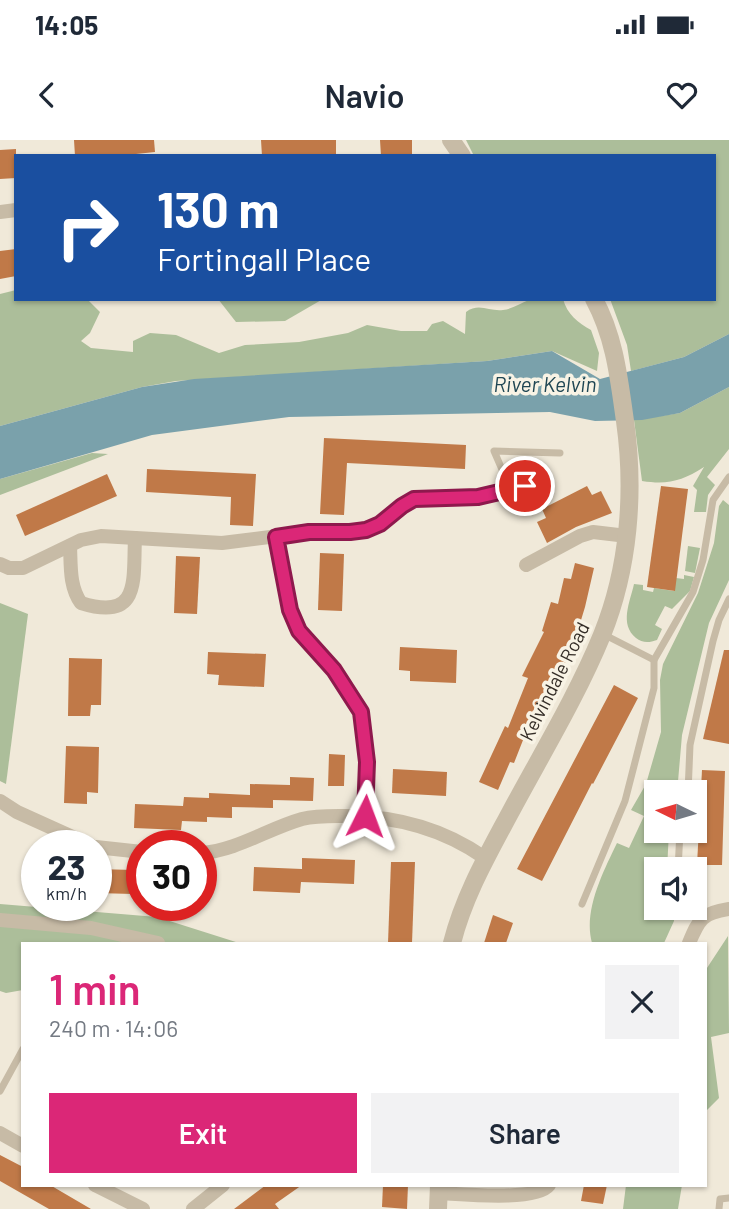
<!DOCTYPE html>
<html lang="en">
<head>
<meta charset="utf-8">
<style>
  body { margin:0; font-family:Barlow,sans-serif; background:#f2f2f3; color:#1f2937; height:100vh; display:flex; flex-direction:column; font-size:26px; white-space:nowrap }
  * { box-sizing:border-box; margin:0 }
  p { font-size:23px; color:#747a83 }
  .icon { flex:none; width:38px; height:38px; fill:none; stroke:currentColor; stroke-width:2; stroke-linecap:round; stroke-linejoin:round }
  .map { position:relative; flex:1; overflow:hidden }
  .sheet { position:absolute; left:21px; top:802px; width:686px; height:245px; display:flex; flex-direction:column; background:#fff; border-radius:0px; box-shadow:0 2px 5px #0004 }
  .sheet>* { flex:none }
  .hud { position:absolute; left:14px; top:14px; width:702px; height:147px; border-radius:0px; box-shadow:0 2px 5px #0004; background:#1a4fa0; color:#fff; overflow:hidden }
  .needle { width:46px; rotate:275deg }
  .controls { position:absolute; left:644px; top:640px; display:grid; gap:14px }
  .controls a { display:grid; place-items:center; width:63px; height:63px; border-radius:0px; background:#fff; box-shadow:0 2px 5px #0004; font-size:35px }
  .speed { position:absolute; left:21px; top:690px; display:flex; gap:14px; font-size:35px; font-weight:700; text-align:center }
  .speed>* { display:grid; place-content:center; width:91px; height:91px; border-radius:50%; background:#fff; box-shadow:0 2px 5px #0004; line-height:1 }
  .speed small { font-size:18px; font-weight:400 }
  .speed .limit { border:10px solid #d22; background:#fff; color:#111 }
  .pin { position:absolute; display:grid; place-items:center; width:60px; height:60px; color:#fff; margin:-30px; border:4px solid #fff; border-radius:50%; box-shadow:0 2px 7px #0007 }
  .me { position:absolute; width:77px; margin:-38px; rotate:3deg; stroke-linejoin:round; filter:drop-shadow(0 0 5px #0008) }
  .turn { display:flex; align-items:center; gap:24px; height:147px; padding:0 28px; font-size:32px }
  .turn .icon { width:91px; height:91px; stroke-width:2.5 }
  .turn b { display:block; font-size:49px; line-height:60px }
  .round { display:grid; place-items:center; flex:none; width:74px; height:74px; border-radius:0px; background:#f2f2f3 }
  .head { display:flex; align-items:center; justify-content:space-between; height:119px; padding:0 28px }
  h1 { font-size:42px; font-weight:600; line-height:52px; color:#db2777 }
  .cta { display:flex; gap:14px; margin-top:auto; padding:14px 28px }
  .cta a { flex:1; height:80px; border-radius:0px; background:#db2777; color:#fff; font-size:28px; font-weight:600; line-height:80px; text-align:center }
  .cta a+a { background:#f2f2f3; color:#1f2937 }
  .status { display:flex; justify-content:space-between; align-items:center; height:49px; padding:0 35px; background:#fff; direction:ltr }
  .status svg { height:19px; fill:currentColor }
  header { display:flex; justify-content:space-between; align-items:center; height:91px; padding:0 28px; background:#fff; font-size:32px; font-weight:600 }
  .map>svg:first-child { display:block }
</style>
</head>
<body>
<div class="status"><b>14:05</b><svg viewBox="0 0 49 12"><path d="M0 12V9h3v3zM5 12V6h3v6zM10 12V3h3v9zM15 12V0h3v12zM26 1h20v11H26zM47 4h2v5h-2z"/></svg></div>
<header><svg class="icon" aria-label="back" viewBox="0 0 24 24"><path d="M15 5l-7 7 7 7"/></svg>Navio<svg class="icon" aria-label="heart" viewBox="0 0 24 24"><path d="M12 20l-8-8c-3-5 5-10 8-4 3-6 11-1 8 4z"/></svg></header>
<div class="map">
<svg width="729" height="1069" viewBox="0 0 729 1069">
  <rect width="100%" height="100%" fill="#f0e9d9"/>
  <g fill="#acbe9a">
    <polygon points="466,0 729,0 729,194 684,217 631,231 627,205 610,159 714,159 714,16 474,16"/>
    <path d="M16,150v9h71l13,13 -10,21 -9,8 10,7 42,4v-11l17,-8 26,2 43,18 26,-8 54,-3 49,-9 19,-8 34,6h26l5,-7 11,-3 22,13 1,-22c13,-10 24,0 37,-2 10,-1 17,-7 26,-10 10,-3 24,-1 34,-1 4,15 15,24 28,31l8,23 -2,18 -45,-20 -65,10 -311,20 -34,6 -142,39v-132z"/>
    <polygon points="218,159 323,159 285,181 236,182"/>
    <path d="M729,247v62l-22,28 8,8 -7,10 -2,17h-12l3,-22 -4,-4 11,-19c-22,14 -36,18 -62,14l-8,-61 46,-7z"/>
    <polygon points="92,313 108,314 0,355 0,339"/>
    <path d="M723,360l6,5v75l-20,43 -27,112 -5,58h-21v38h13l-2,39h-11v38h18v13l-10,22h-72c-9,-32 11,-71 25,-100l12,5 15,-32 -13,-6 15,-26 15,-52 -1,-52 3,-16 35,-71 16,-50 5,-37z"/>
    <polygon points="688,406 700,408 695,433 685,431"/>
    <path d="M684,435l10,2 -4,14 -18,18 -7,-3 -10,19 7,4 -5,11c-8,3 -15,3 -21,-2 -17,-14 -6,-36 -2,-54l9,1v5l10,2 1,-4 20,3 2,-13 8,1z"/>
    <polygon points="0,463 28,474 6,644 0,641"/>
    <polygon points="0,764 157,777 239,803 23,803 23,850 6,853 0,851"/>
    <polygon points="728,796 729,893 711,897 719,958 705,972 705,831"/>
    <polygon points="626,1045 682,1045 678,1069 623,1069"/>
  </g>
  <polygon fill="#7aa1ab" points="729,194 729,247 680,273 642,280 595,281 550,272 289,277 152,295 0,339 0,286 142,247 194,239 487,221 552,211 600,239 684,217"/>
  <g fill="#c07948">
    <polygon points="74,0 154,0 155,12 117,16 75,16"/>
    <polygon points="261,0 336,0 336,16 262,16"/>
    <polygon points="380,0 412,0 412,16 381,16"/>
    <polygon points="16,9 16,38 0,39 0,10"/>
    <polygon points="16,109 16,136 0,139 0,111"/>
    <polygon points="324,298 466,305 465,329 347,323 344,375 320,374"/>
    <polygon points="147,329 256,334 253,386 230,385 231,357 146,352"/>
    <polygon points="107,334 117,356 25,396 16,375"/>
    <polygon points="587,346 592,355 601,351 612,373 576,387 547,403 537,382 546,378 542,369"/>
    <polygon points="661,346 688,349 675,451 647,447"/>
    <polygon points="320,413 344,414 342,471 318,470"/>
    <polygon points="176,416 200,417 197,474 174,473"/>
    <polygon points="575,423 594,428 585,467 571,513 552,550 549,549 530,596 525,595 514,623 510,622 498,650 479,642 505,586 508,588 528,538 522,536 544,492 542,491 551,462 558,464 564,438 571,439"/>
    <polygon points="400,507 457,510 456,543 410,541 410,531 399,530"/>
    <polygon points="724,510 729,510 729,604 703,599"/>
    <polygon points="208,512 266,514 264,547 218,545 219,535 207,534"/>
    <polygon points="69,518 102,519 101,565 91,565 90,576 68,576"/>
    <polygon points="614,545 638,558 593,644 592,643 542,741 517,729"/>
    <polygon points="66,606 99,607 98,653 87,652 87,664 64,663"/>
    <polygon points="329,614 345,615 344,646 328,646"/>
    <polygon points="393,629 447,632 446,656 392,653"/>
    <polygon points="702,630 725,631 722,725 697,725"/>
    <polygon points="290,637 314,638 313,661 273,660 273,668 232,667 232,678 207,677 207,682 182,681 181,690 134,688 135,664 183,666 184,657 209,658 209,653 250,655 250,644 290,645"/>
    <polygon points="302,718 355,720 354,744 301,742 300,753 253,751 254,727 302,729"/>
    <polygon points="391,722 415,722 412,803 388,803"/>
    <polygon points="96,729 134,730 133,754 96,753"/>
    <polygon points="493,775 513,783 506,803 484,803"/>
    <polygon points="0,1015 23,1027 23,1045 50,1045 91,1069 49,1069 0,1041"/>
    <polygon points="266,1045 302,1045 275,1064 279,1069 234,1069"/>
    <polygon points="383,1045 408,1045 407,1069 382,1067"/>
    <polygon points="584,1045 607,1045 603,1064 581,1061"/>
  </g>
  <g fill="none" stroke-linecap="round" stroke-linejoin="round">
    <g stroke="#c7bba6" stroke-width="7">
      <polyline points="511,350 494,311 560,313"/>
      <polyline points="603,494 654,520 693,452 703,420 713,360 729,337"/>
      <polyline points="688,653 690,605 713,501 719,480 729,459"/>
      <polyline points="678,730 680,691"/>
      <polyline points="582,764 625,661 654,548 654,520"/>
      <polyline points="692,768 698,781"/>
      <polyline points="0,951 23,909"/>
      <polyline points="719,1069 720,1059 729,1058"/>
    </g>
    <g stroke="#c7bba6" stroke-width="14">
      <polyline points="0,72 16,70"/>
      <polyline points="276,397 290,470 299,491 334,530 361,572 367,622 365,676"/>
      <path d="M70,406c1,19 -1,40 11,57 60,19 52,-23 54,-65"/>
      <polyline points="0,424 9,428 23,428 81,400 101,396 222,403 309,392 350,392 380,384 402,366 413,359 492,355 539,342"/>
      <polyline points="526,425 580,396 593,392 627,396"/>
      <polyline points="0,661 17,672 90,705"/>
      <polyline points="96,707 142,712"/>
      <path d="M201,713c37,-3 66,-24 101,-34 12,-3 25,-3 37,-3 54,-1 102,11 146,42"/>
      <polyline points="0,780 91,788 158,803"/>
      <path d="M689,803c10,-24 13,-30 40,-34"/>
      <polyline points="0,993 23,1006"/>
      <polyline points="95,1045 143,1069"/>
      <path d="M439,1053c22,1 97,9 110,-8"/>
      <polyline points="193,1069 223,1045"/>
    </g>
    <g stroke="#c7bba6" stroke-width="18">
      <polyline points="451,0 462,16"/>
      <path d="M452,803c12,-47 35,-87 58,-130 31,-58 67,-117 92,-178 27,-67 33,-143 23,-214 -6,-42 -10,-83 -31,-122"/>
      <polyline points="438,1069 439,1045"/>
    </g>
  </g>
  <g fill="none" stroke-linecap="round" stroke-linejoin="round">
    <g stroke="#8e194d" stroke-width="18">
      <polyline id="route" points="365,676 367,622 361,572 334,530 299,491 290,470 276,397 309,392 350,392 366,390 380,384 402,366 414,359 478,357 525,346"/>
    </g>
    <use href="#route" stroke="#db2777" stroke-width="12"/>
  </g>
  <g text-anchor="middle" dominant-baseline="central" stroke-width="7" stroke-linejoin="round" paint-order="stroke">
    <g font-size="19" fill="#342d27" stroke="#f8f3e5">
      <text transform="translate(554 541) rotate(-63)">Kelvindale Road</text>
    </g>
    <g font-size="21" font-style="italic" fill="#1f4653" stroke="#f8f3e5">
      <text x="545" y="243">River Kelvin</text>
    </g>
  </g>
</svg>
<div class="controls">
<a><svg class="needle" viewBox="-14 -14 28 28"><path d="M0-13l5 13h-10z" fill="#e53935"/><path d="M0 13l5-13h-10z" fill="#747a83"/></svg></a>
<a><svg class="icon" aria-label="sound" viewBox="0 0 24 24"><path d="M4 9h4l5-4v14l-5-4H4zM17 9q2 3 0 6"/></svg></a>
</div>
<div class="speed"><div>23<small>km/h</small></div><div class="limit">30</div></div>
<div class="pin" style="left:525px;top:346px;background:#d93025"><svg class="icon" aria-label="arrive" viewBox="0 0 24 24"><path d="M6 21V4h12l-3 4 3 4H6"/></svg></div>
<svg class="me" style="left:365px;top:676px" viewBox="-20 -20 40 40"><path d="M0-17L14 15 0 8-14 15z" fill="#db2777" stroke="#fff" stroke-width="4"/></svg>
<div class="hud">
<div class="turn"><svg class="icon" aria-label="right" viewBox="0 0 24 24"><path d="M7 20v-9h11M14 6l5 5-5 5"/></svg><div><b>130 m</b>Fortingall Place</div></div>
</div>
<section class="sheet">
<div class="head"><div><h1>1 min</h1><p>240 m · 14:06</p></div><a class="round"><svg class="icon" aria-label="close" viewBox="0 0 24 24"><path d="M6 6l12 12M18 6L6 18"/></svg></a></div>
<div class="cta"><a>Exit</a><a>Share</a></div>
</section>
</div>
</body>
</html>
